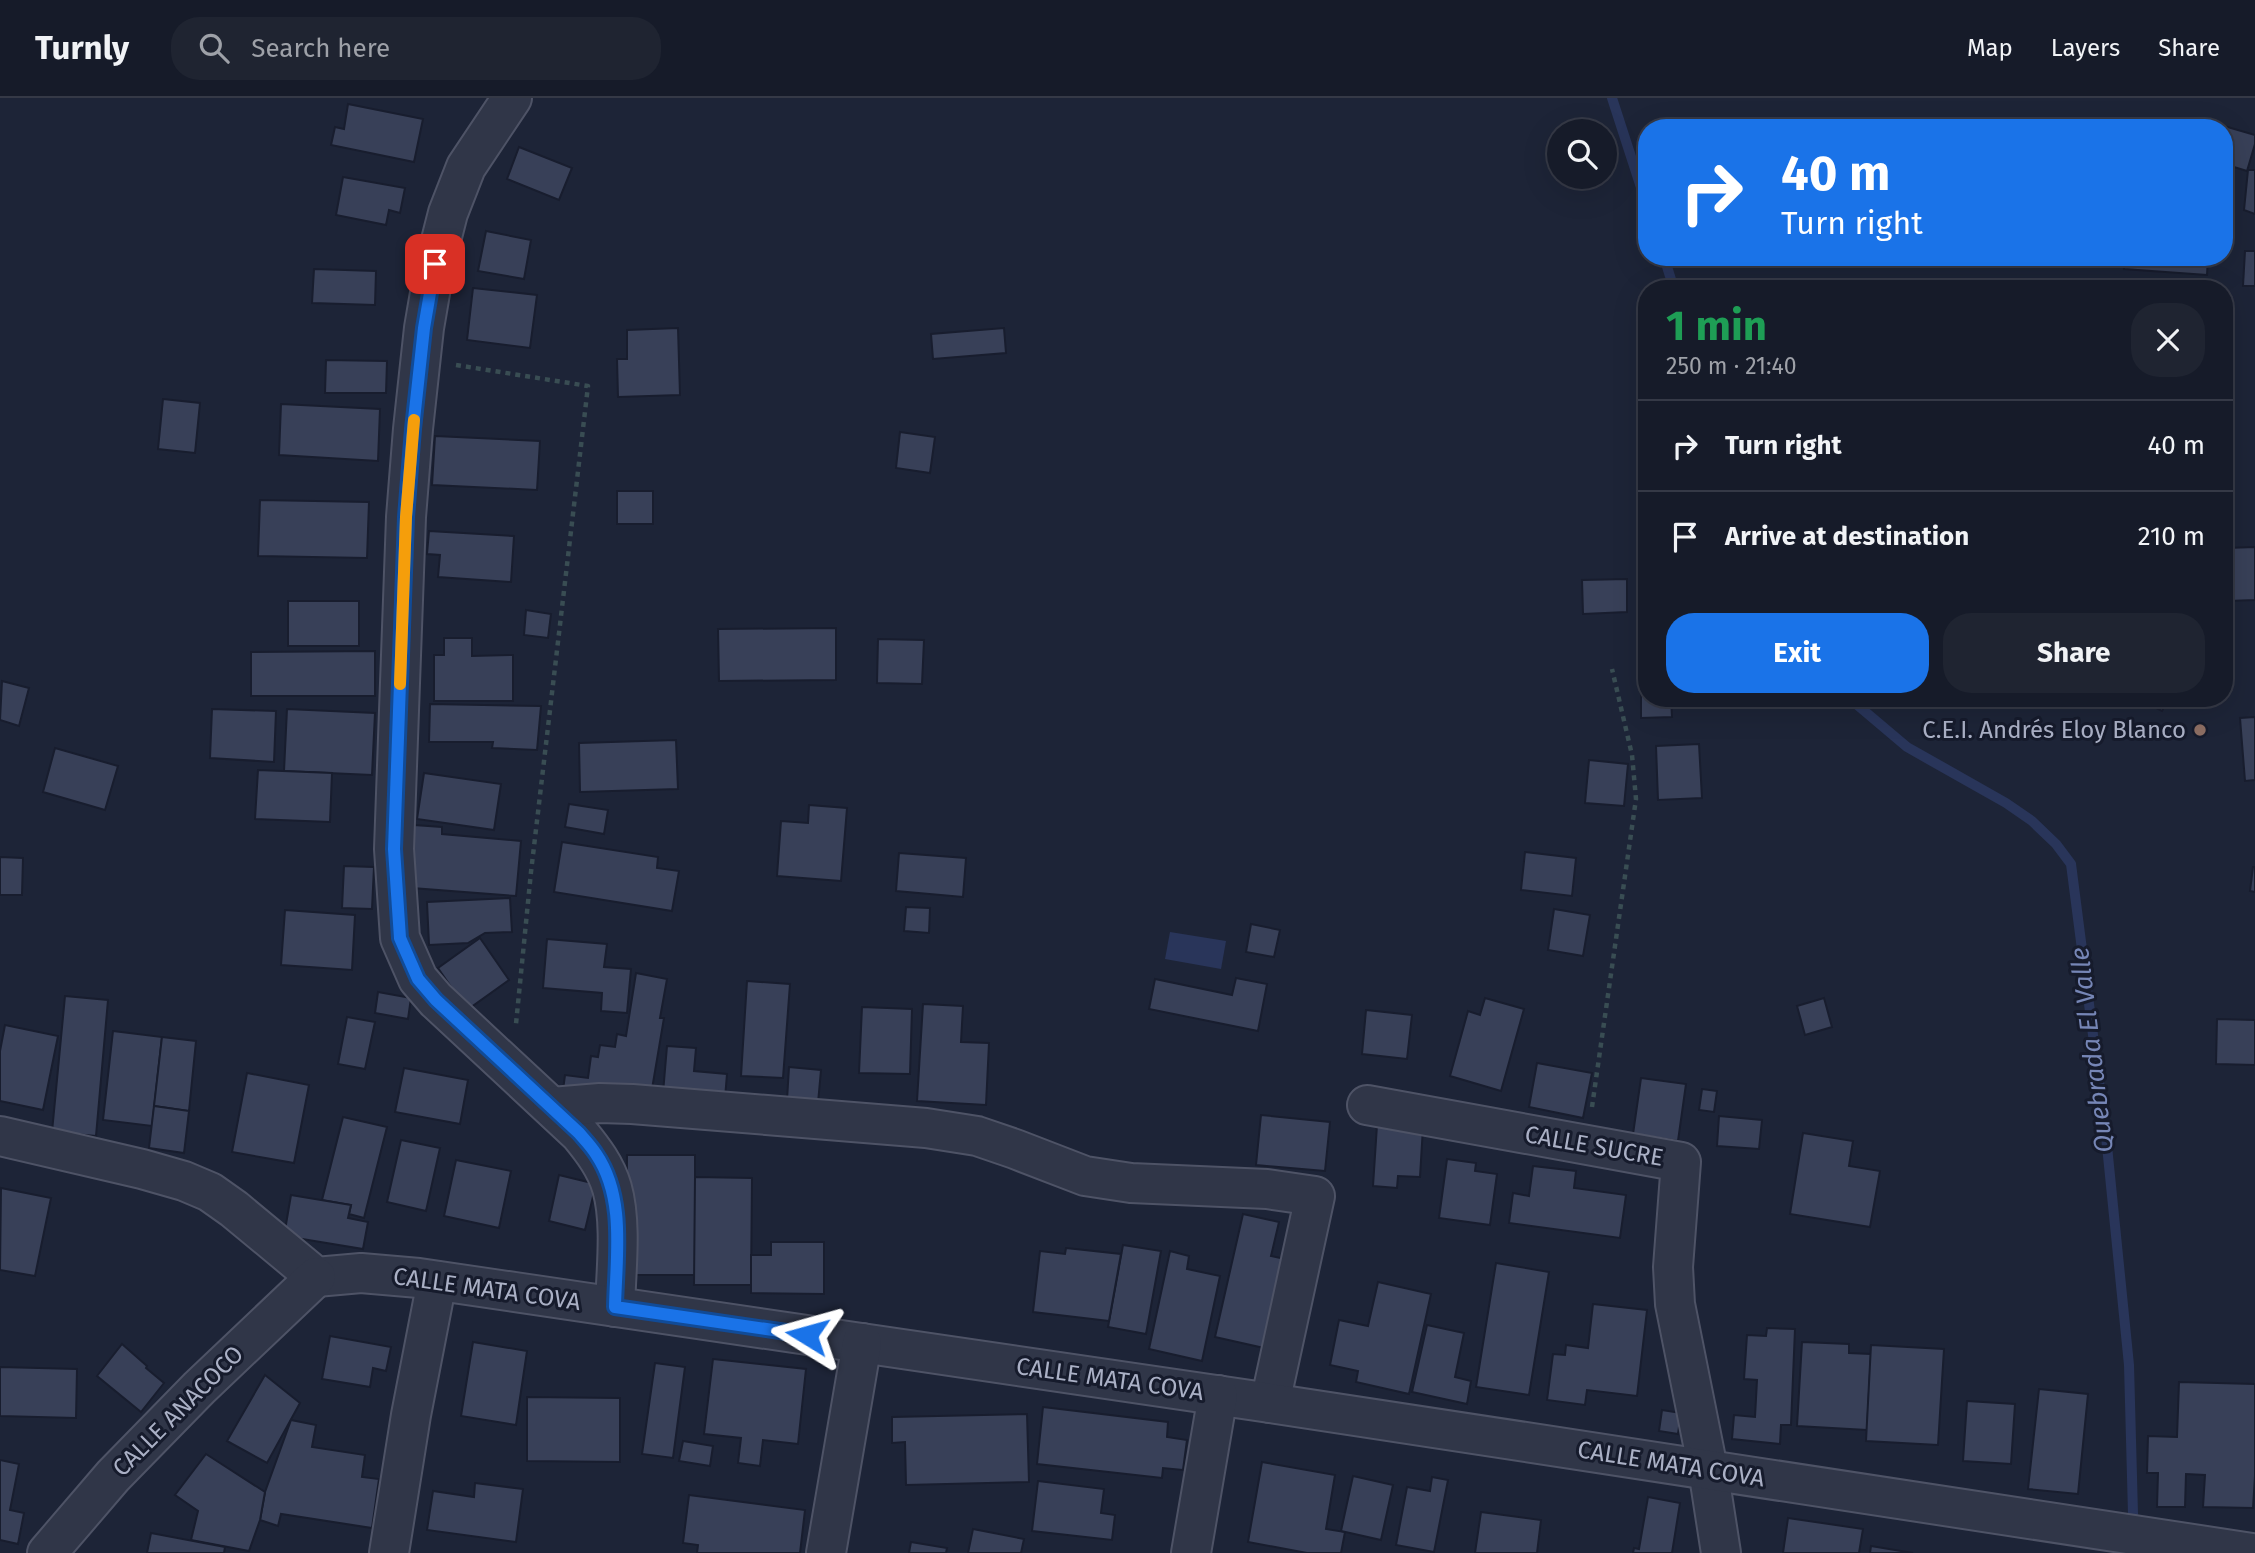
<!DOCTYPE html>
<html lang="en">
<head>
<meta charset="utf-8">
<style>
  body { margin:0; font-family:"Fira Sans",sans-serif; background:#1f2431; color:#f1f3f6; height:100vh; display:flex; flex-direction:column; font-size:26px; white-space:nowrap }
  * { box-sizing:border-box; margin:0 }
  p { font-size:23px; color:#9ea1a8 }
  .icon { flex:none; width:38px; height:38px; fill:none; stroke:currentColor; stroke-width:2; stroke-linecap:round; stroke-linejoin:round }
  .map { position:relative; flex:1; overflow:hidden }
  .details { position:absolute; left:1638px; top:182px; width:595px; height:427px; display:flex; flex-direction:column; background:#161b29; border-radius:28px; box-shadow:0 7px 28px #0002,0 0 0 2px #353946 }
  .details>* { flex:none }
  .banner { position:absolute; left:1638px; top:21px; width:595px; height:147px; border-radius:28px; box-shadow:0 7px 28px #0002,0 0 0 2px #353946; background:#1a73e8; color:#fff; overflow:hidden }
  .fabs { position:absolute; left:1547px; top:21px; display:grid; gap:14px }
  .fabs a { display:grid; place-items:center; width:70px; height:70px; border-radius:50%; background:#161b29; box-shadow:0 7px 28px #0002,0 0 0 2px #353946; font-size:35px }
  .pin { position:absolute; display:grid; place-items:center; width:60px; height:60px; color:#fff; margin:-30px; border-radius:14px; box-shadow:0 4px 10px #0006 }
  .me { position:absolute; width:77px; margin:-38px; rotate:278deg; stroke-linejoin:round; filter:drop-shadow(0 0 5px #0008) }
  .turn { display:flex; align-items:center; gap:24px; height:147px; padding:0 28px; font-size:32px }
  .turn .icon { width:91px; height:91px; stroke-width:2.5 }
  .turn b { display:block; font-size:49px; line-height:60px }
  .round { display:grid; place-items:center; flex:none; width:74px; height:74px; border-radius:28px; background:#1f2431 }
  .overview { display:flex; align-items:center; justify-content:space-between; height:119px; padding:0 28px }
  h1 { font-size:42px; font-weight:700; line-height:52px; color:#1e9e55 }
  .action { display:flex; gap:14px; margin-top:auto; padding:14px 28px }
  .action a { flex:1; height:80px; border-radius:28px; background:#1a73e8; color:#fff; font-size:28px; font-weight:700; line-height:80px; text-align:center }
  .action a+a { background:#1f2431; color:#f1f3f6 }
  ul { padding:0; list-style:none }
  li { display:flex; align-items:center; gap:21px; height:91px; padding:0 28px; border-top:2px solid #353946 }
  li div { flex:1 }
  li b { display:block; font-size:26px }
  li em { font-style:normal }
  header { display:flex; align-items:center; gap:42px; box-sizing:border-box; height:98px; padding:0 35px; background:#161b29; border-bottom:2px solid #353946 }
  header strong { font-size:33px }
  nav { display:flex; gap:38px; margin-inline-start:auto; font-size:24px }
  .search { width:490px; height:63px; background:#1f2431; display:flex; align-items:center; gap:18px; box-sizing:border-box; padding:0 24px; border-radius:28px; color:#9ea1a8; font-size:26px }
  .map>svg:first-child { display:block }
</style>
</head>
<body>
<header>
<strong>Turnly</strong>
<div class="search"><svg class="icon" aria-label="search" viewBox="0 0 24 24"><circle cx="10" cy="10" r="6"/><path d="M15 15l6 6"/></svg>Search here</div>
<nav><a>Map</a><a>Layers</a><a>Share</a></nav>
</header>
<div class="map">
<svg width="2255" height="1455" viewBox="0 0 2255 1455">
  <rect width="100%" height="100%" fill="#1d2437"/>
  <polygon fill="#29355a" points="1170,834 1226,843 1221,871 1165,861"/>
  <g fill="none" stroke-linecap="round" stroke-linejoin="round">
    <g stroke="#29355a" stroke-width="10">
      <polyline points="1612,0 1647,108"/>
      <polyline points="1664,159 1674,191"/>
      <polyline points="1849,600 1907,649 2006,705 2032,723 2056,746 2071,766 2106,1038 2129,1267 2133,1416"/>
    </g>
  </g>
  <g fill="#384058" stroke="#181d2e" stroke-width="2">
    <polygon points="348,6 423,21 414,64 331,47 335,29 344,31"/>
    <polygon points="2207,23 2255,37 2255,46 2247,73 2224,66 2224,30 2205,30"/>
    <polygon points="519,49 572,70 559,102 507,81"/>
    <polygon points="2248,72 2255,72 2255,116 2244,112"/>
    <polygon points="343,79 405,90 400,115 389,112 386,127 336,117"/>
    <polygon points="486,133 531,142 524,181 478,173"/>
    <polygon points="2245,153 2255,153 2255,188 2243,188"/>
    <polygon points="2125,159 2208,159 2207,177 2124,171"/>
    <polygon points="314,171 376,173 375,207 312,205"/>
    <polygon points="473,190 537,197 530,250 467,242"/>
    <polygon points="678,230 680,297 618,299 617,261 627,261 627,232"/>
    <polygon points="1004,230 1006,255 933,261 931,236"/>
    <polygon points="326,262 387,263 386,295 325,295"/>
    <polygon points="163,301 200,305 195,355 158,351"/>
    <polygon points="281,306 380,311 378,363 279,357"/>
    <polygon points="900,334 935,339 930,375 896,370"/>
    <polygon points="435,338 540,343 537,392 432,387"/>
    <rect x="617" y="393" width="36" height="33"/>
    <polygon points="260,402 369,404 367,460 258,458"/>
    <polygon points="429,433 514,438 511,484 438,479 440,457 427,456"/>
    <polygon points="2255,449 2255,502 2228,503 2226,450"/>
    <polygon points="1627,481 1627,514 1583,516 1582,482"/>
    <rect x="288" y="503" width="71" height="45"/>
    <polygon points="526,512 551,516 548,540 524,537"/>
    <polygon points="836,530 836,582 719,583 718,531"/>
    <polygon points="444,540 472,540 472,558 513,557 513,603 434,603 434,557 444,557"/>
    <polygon points="878,541 924,542 922,586 877,585"/>
    <polygon points="375,553 375,598 251,598 251,554"/>
    <polygon points="2,583 29,590 19,628 0,622"/>
    <polygon points="1641,594 1647,594 1647,600 1671,600 1672,619 1641,620"/>
    <polygon points="2137,600 2169,600 2162,613"/>
    <polygon points="430,606 541,608 537,652 492,650 493,644 429,644"/>
    <polygon points="212,611 276,613 274,664 210,660"/>
    <polygon points="287,611 375,615 372,677 284,673"/>
    <polygon points="2255,619 2255,682 2245,683 2240,620"/>
    <polygon points="676,642 678,691 580,694 579,645"/>
    <polygon points="1699,646 1702,700 1658,702 1656,648"/>
    <polygon points="55,650 118,668 105,712 43,694"/>
    <polygon points="1589,662 1628,666 1624,708 1585,705"/>
    <polygon points="258,672 332,675 330,724 255,721"/>
    <polygon points="424,675 501,686 494,732 417,721"/>
    <polygon points="569,706 608,712 604,736 565,729"/>
    <polygon points="809,707 847,710 841,783 777,778 781,723 808,725"/>
    <polygon points="414,727 442,729 442,736 521,743 516,798 412,790"/>
    <polygon points="562,744 658,759 657,770 679,773 672,813 554,794"/>
    <polygon points="1525,754 1576,760 1572,798 1521,792"/>
    <polygon points="899,755 966,760 963,799 896,793"/>
    <polygon points="0,759 23,760 22,797 0,797"/>
    <polygon points="344,768 374,769 372,811 342,810"/>
    <polygon points="2253,769 2255,769 2255,794 2250,793"/>
    <polygon points="510,800 512,834 485,835 468,845 429,847 427,804"/>
    <polygon points="906,809 930,810 929,835 904,833"/>
    <polygon points="1554,811 1590,817 1583,858 1548,852"/>
    <polygon points="285,812 355,817 352,872 281,867"/>
    <polygon points="1251,826 1280,832 1274,859 1246,854"/>
    <polygon points="480,840 509,882 467,912 438,870"/>
    <polygon points="547,841 607,846 604,869 631,871 627,915 601,913 602,895 543,890"/>
    <polygon points="636,875 667,881 660,920 664,920 651,997 563,992 565,977 588,980 591,958 598,959 600,947 615,949 617,936 626,938"/>
    <polygon points="1236,880 1267,886 1258,933 1149,911 1155,881 1232,897"/>
    <polygon points="747,883 790,886 783,980 741,978"/>
    <polygon points="378,894 411,900 408,921 375,915"/>
    <polygon points="65,898 108,902 96,1038 52,1034"/>
    <polygon points="1485,900 1524,911 1501,993 1450,978 1468,913 1480,917"/>
    <polygon points="1824,900 1832,929 1805,937 1797,908"/>
    <polygon points="923,906 963,908 961,944 989,945 986,1007 917,1003"/>
    <polygon points="862,909 912,911 910,976 859,975"/>
    <polygon points="1366,912 1412,917 1407,961 1362,956"/>
    <polygon points="347,919 375,924 365,971 338,966"/>
    <polygon points="2217,921 2255,922 2255,967 2216,966"/>
    <polygon points="5,927 58,938 43,1012 0,1003 0,953"/>
    <polygon points="113,933 162,939 152,1028 103,1022"/>
    <polygon points="162,939 196,943 189,1013 154,1008"/>
    <polygon points="667,948 696,950 694,973 727,976 725,1000 663,995"/>
    <polygon points="1537,965 1592,975 1583,1020 1529,1009"/>
    <polygon points="789,969 821,972 818,1005 787,1002"/>
    <polygon points="404,970 468,982 460,1026 395,1014"/>
    <polygon points="247,975 309,987 294,1065 232,1054"/>
    <polygon points="1641,980 1686,986 1678,1043 1633,1036"/>
    <polygon points="1702,991 1717,993 1714,1014 1699,1012"/>
    <polygon points="154,1008 189,1013 184,1055 149,1050"/>
    <polygon points="1261,1017 1330,1024 1325,1073 1256,1067"/>
    <polygon points="1719,1018 1762,1022 1759,1051 1717,1048"/>
    <polygon points="343,1019 387,1029 364,1120 349,1116 351,1107 322,1102"/>
    <polygon points="1377,1027 1423,1029 1420,1079 1398,1078 1397,1090 1373,1088"/>
    <polygon points="1803,1035 1853,1043 1849,1068 1880,1073 1870,1129 1790,1116"/>
    <polygon points="401,1042 440,1050 426,1113 387,1104"/>
    <polygon points="627,1057 695,1057 695,1177 626,1177"/>
    <polygon points="1447,1061 1476,1065 1475,1073 1497,1076 1490,1127 1439,1120"/>
    <polygon points="456,1062 511,1073 499,1130 444,1118"/>
    <polygon points="1533,1068 1576,1073 1574,1090 1626,1097 1620,1140 1509,1125 1513,1095 1529,1098"/>
    <polygon points="559,1077 596,1086 585,1132 549,1123"/>
    <polygon points="695,1079 752,1080 751,1187 694,1187"/>
    <polygon points="1,1090 51,1100 35,1178 0,1172"/>
    <polygon points="291,1097 351,1107 348,1120 368,1124 363,1151 284,1138"/>
    <polygon points="1243,1116 1279,1124 1271,1158 1285,1161 1264,1250 1215,1239"/>
    <polygon points="771,1144 824,1144 824,1196 751,1195 751,1157 771,1157"/>
    <polygon points="1123,1147 1161,1153 1146,1236 1108,1229"/>
    <polygon points="1066,1150 1121,1156 1109,1223 1033,1214 1040,1153 1065,1156"/>
    <polygon points="1170,1153 1189,1158 1187,1171 1220,1178 1202,1263 1149,1251"/>
    <polygon points="1496,1165 1549,1174 1529,1297 1476,1289"/>
    <polygon points="1378,1184 1431,1196 1409,1296 1356,1284 1358,1273 1330,1267 1339,1222 1368,1228"/>
    <polygon points="1593,1206 1647,1212 1637,1298 1587,1292 1585,1307 1547,1302 1553,1256 1565,1257 1566,1247 1588,1250"/>
    <polygon points="1427,1227 1464,1235 1455,1279 1471,1283 1467,1306 1412,1294"/>
    <polygon points="1767,1230 1795,1231 1791,1327 1781,1327 1780,1346 1732,1341 1734,1317 1755,1319 1757,1282 1744,1281 1747,1237 1766,1238"/>
    <polygon points="330,1238 391,1249 386,1273 373,1270 370,1289 322,1281"/>
    <polygon points="473,1244 527,1253 516,1327 461,1318"/>
    <polygon points="1802,1244 1849,1246 1849,1255 1871,1256 1867,1332 1797,1328"/>
    <polygon points="122,1246 147,1268 146,1270 164,1285 141,1314 97,1278"/>
    <polygon points="1871,1247 1944,1251 1938,1347 1866,1343"/>
    <polygon points="713,1261 806,1271 798,1346 763,1342 760,1368 738,1365 741,1340 704,1336"/>
    <polygon points="655,1265 685,1269 673,1360 642,1356"/>
    <polygon points="0,1269 77,1271 76,1320 0,1318"/>
    <polygon points="265,1277 300,1305 267,1365 227,1343"/>
    <polygon points="2179,1284 2255,1286 2255,1378 2253,1410 2203,1409 2205,1377 2186,1376 2185,1409 2157,1409 2158,1375 2147,1375 2148,1338 2177,1339"/>
    <polygon points="2039,1291 2088,1296 2078,1396 2028,1391"/>
    <polygon points="527,1299 620,1300 620,1364 527,1363"/>
    <polygon points="1967,1303 2015,1306 2011,1366 1963,1363"/>
    <polygon points="1043,1309 1168,1324 1167,1339 1187,1342 1183,1372 1163,1370 1162,1380 1037,1366"/>
    <polygon points="1662,1312 1681,1315 1678,1336 1659,1333"/>
    <polygon points="1027,1316 1029,1384 906,1387 905,1344 892,1345 892,1319"/>
    <polygon points="291,1322 316,1327 312,1349 365,1357 362,1379 379,1381 372,1430 281,1416 278,1428 260,1422 265,1394"/>
    <polygon points="683,1343 713,1348 710,1368 679,1363"/>
    <polygon points="206,1356 265,1394 260,1422 249,1453 191,1442 198,1413 175,1397"/>
    <polygon points="0,1362 19,1366 10,1412 24,1415 18,1446 0,1442"/>
    <polygon points="1262,1364 1335,1377 1326,1431 1345,1434 1341,1455 1307,1455 1248,1444"/>
    <polygon points="1353,1378 1393,1387 1381,1442 1341,1433"/>
    <polygon points="1432,1379 1448,1382 1434,1454 1396,1447 1407,1389 1430,1393"/>
    <polygon points="1038,1383 1104,1391 1101,1415 1115,1417 1112,1442 1032,1433"/>
    <polygon points="475,1385 523,1391 516,1444 427,1432 433,1393 474,1399"/>
    <polygon points="689,1397 805,1412 800,1455 697,1455 698,1447 683,1445"/>
    <polygon points="1648,1399 1680,1405 1672,1455 1633,1455 1634,1450 1639,1451"/>
    <polygon points="1481,1414 1541,1422 1537,1455 1475,1455"/>
    <polygon points="1788,1420 1863,1431 1859,1455 1783,1455"/>
    <polygon points="973,1431 1024,1441 1021,1455 968,1455"/>
    <polygon points="151,1435 225,1449 224,1455 147,1455"/>
    <polygon points="911,1444 947,1450 946,1455 909,1455"/>
    <polygon points="1871,1448 1913,1455 1870,1455"/>
  </g>
  <g fill="none" stroke-linecap="round" stroke-linejoin="round">
    <g stroke="#4e5366" stroke-width="42">
      <g id="street">
        <path d="M512,0l-46,69 -18,46 -13,51 -11,64 -11,101 -7,88 -12,332 6,89 18,41 18,21 143,133c14,17 27,34 33,55 10,35 4,83 3,119"/>
        <polyline points="1367,1007 1681,1064 1673,1169 1675,1206 1708,1371 1721,1455"/>
        <polyline points="552,1009 600,1005 632,1006 926,1030 977,1038 1015,1051 1085,1078 1131,1085 1267,1091 1315,1098 1270,1305"/>
        <polyline points="0,1038 142,1071 184,1083 210,1094 234,1111 316,1179 361,1175 419,1180 1270,1305 2252,1455"/>
        <polyline points="47,1455 113,1378 199,1290 316,1179"/>
        <polyline points="389,1455 411,1317 437,1183"/>
        <polyline points="826,1455 862,1245"/>
        <polyline points="1191,1455 1218,1297"/>
      </g>
    </g>
    <g stroke="#394d53" stroke-width="4.5" stroke-dasharray="5 5" stroke-linecap="butt">
      <polyline points="456,267 588,288 531,774 516,926"/>
      <polyline points="1592,1009 1636,701 1632,657 1612,571"/>
    </g>
    <use href="#street" stroke="#303648" stroke-width="38"/>
  </g>
  <g fill="none" stroke-linecap="round" stroke-linejoin="round">
    <g stroke="#114b97" stroke-width="18">
      <path id="route" d="M435,166l-11,64 -11,101 -7,88 -12,332 6,89 18,41 18,21 143,133c6,7 12,13 17,21 30,44 20,103 19,153l192,28"/>
    </g>
    <use href="#route" stroke="#1a73e8" stroke-width="12"/>
    <polyline stroke="#f59e0b" stroke-width="12" points="400,586 406,419 414,322"/>
  </g>
  <circle fill="#8d6e63" stroke="#161b2c" stroke-width="2.5" cx="2200" cy="632" r="7"/>
  <g text-anchor="middle" dominant-baseline="central" stroke-width="6" stroke-linejoin="round" paint-order="stroke">
    <g font-size="24" fill="#aab0c5" stroke="#161b2c" text-anchor="end">
      <text x="2186" y="632">C.E.I. Andrés Eloy Blanco</text>
    </g>
    <g font-size="24" fill="#aab0c5" stroke="#161b2c">
      <text transform="translate(1594 1048) rotate(10)">CALLE SUCRE</text>
      <text transform="translate(487 1191) rotate(8)">CALLE MATA COVA</text>
      <text transform="translate(1110 1281) rotate(8)">CALLE MATA COVA</text>
      <text transform="translate(178 1313) rotate(-45)">CALLE ANACOCO</text>
      <text transform="translate(1671 1366) rotate(9)">CALLE MATA COVA</text>
    </g>
    <g font-size="26" font-style="italic" fill="#7686b6" stroke="#161b2c">
      <text transform="translate(2092 952) rotate(-97)">Quebrada El Valle</text>
    </g>
  </g>
</svg>
<div class="fabs">
<a><svg class="icon" aria-label="search" viewBox="0 0 24 24"><circle cx="10" cy="10" r="6"/><path d="M15 15l6 6"/></svg></a>
</div>
<div class="pin" style="left:435px;top:166px;background:#d93025"><svg class="icon" aria-label="arrive" viewBox="0 0 24 24"><path d="M6 21V4h12l-3 4 3 4H6"/></svg></div>
<svg class="me" style="left:807px;top:1237px" viewBox="-20 -20 40 40"><path d="M0-17L14 15 0 8-14 15z" fill="#1a73e8" stroke="#fff" stroke-width="4"/></svg>
<div class="banner">
<div class="turn"><svg class="icon" aria-label="right" viewBox="0 0 24 24"><path d="M7 20v-9h11M14 6l5 5-5 5"/></svg><div><b>40 m</b>Turn right</div></div>
</div>
<section class="details">
<div class="overview"><div><h1>1 min</h1><p>250 m · 21:40</p></div><a class="round"><svg class="icon" aria-label="close" viewBox="0 0 24 24"><path d="M6 6l12 12M18 6L6 18"/></svg></a></div>
<ul>
<li><svg class="icon" aria-label="right" viewBox="0 0 24 24"><path d="M7 20v-9h11M14 6l5 5-5 5"/></svg><div><b>Turn right</b></div><em>40 m</em></li>
<li><svg class="icon" aria-label="arrive" viewBox="0 0 24 24"><path d="M6 21V4h12l-3 4 3 4H6"/></svg><div><b>Arrive at destination</b></div><em>210 m</em></li>
</ul>
<div class="action"><a>Exit</a><a>Share</a></div>
</section>
</div>
</body>
</html>
